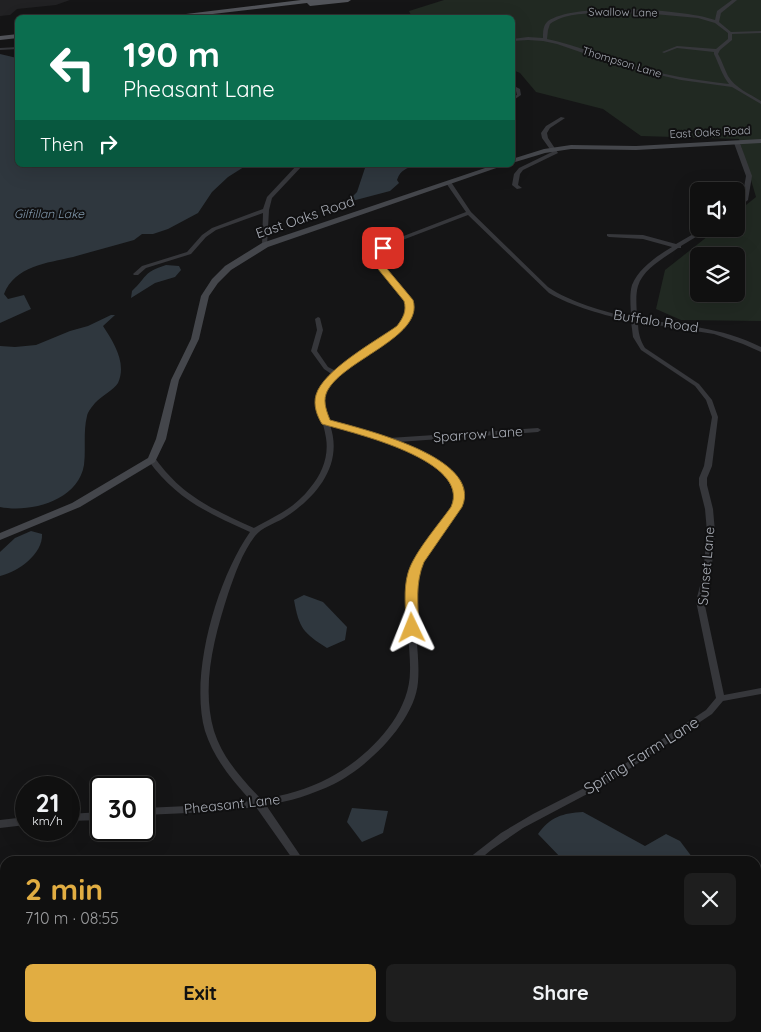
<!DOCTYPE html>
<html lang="en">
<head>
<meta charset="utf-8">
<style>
  body { margin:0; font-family:Quicksand,sans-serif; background:#1e1e1e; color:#f1f3f6; height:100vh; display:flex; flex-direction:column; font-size:19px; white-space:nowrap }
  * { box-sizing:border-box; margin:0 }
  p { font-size:16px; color:#9c9d9f }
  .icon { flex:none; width:28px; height:28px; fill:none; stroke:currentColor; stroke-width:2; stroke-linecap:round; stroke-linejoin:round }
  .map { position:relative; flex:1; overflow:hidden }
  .side { position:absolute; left:0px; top:856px; width:761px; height:176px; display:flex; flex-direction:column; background:#101010; border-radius:15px 15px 0 0; box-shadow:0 5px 20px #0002,0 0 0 1px #303030 }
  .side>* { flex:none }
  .top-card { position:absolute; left:15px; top:15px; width:500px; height:152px; border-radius:8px; box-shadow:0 5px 20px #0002,0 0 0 1px #303030; background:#0b6e4f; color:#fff; overflow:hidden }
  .fabs { position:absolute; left:690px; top:182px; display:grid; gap:10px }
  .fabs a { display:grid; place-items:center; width:55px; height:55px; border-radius:8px; background:#101010; box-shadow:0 5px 20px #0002,0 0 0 1px #303030; font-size:25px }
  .speed { position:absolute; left:15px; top:776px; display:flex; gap:10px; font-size:25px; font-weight:700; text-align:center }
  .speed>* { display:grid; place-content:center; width:65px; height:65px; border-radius:50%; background:#101010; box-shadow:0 5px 20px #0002,0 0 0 1px #303030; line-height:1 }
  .speed small { font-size:12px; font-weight:400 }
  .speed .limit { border:2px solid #111; border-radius:8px; background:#fff; color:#111 }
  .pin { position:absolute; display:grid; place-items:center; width:42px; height:42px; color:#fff; margin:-21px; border-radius:10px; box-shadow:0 2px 8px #0006 }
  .me { position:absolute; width:55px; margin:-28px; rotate:358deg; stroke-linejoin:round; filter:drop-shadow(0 0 4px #0008) }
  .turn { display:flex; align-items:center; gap:18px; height:105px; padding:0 25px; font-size:22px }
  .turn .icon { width:65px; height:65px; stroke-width:2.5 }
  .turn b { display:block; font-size:35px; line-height:42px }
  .then { display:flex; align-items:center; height:48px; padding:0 25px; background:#0003; gap:10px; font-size:19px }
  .round { display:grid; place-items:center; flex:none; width:52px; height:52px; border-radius:8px; background:#1e1e1e }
  .headline { display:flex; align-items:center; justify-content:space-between; height:85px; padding:0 25px }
  h1 { font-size:30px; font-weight:700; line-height:38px; color:#e1ad42 }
  .cta { display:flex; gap:10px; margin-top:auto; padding:10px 25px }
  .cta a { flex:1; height:58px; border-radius:8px; background:#e1ad42; color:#111; font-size:20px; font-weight:700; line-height:58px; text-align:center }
  .cta a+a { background:#1e1e1e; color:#f1f3f6 }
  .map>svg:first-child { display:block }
</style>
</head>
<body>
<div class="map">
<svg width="761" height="1032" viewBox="0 0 761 1032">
  <rect width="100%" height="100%" fill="#151516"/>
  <polygon fill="#212123" points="0,0 70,0 56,5 17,9 10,15 0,16"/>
  <path fill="#212922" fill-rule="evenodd" d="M444,0h317v321l-80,-1 -25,-11 9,-39 52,-41h19v-16l20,-16 -17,-58 -98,-3 -38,-27 -67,-17 -16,-19 -7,-3 -1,-52 -100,-1 -3,-6zM699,256h37v38h-37z"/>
  <g fill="#2f373e">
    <path d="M0,54l17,4 1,107h229l-19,12 -16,15 -14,21 -30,16 -15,5h-11l-8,6c-20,6 -41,11 -61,17 -26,6 -58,9 -69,37l4,5 16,-4 7,14 -31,14z"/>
    <path d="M366,165h50c-10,4 -15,4 -19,15l2,3 -9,8 -38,10 -2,-2 7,-7z"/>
    <path d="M166,265l13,1 2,4 -6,7 -20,6 -24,15 1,-7c16,-15 10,-18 34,-26z"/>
    <path d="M111,315h4l-12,11c11,17 24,37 15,57 -4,7 -17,13 -23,20 -3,4 -7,8 -8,13 -4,16 -1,33 -3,49 -6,36 -54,48 -84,42v-161l15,1 21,-2 34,-14 18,-5z"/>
    <path d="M31,531l11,3c1,20 -24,38 -42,42v-24l15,-14z"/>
    <path d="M304,595l19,7 24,25 -2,13 -18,8c-24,-15 -28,-20 -33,-48z"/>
    <polygon points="352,808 388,811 383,833 362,842 347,822"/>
    <path d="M583,812l62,34 21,-12 14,7 15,20h-131l-26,-27c12,-17 25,-21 45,-22z"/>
  </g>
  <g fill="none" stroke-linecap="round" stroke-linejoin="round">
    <g fill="#36373b" fill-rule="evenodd">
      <path d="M732,0h5l-16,13 -2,9 12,10 30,-1v2l-29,1v6l-12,10 -2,4c4,7 7,16 10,22 7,12 22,18 33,25v3l-29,-17 -51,-7 -39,-9 -27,-7 -58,-20 -14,-3 -15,-1 -16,1v-2l16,-2 15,1c0,-6 0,-13 5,-17 26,-19 138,-12 167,-1l2,-9zM601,13l53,1 44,4 17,5 13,10v6l-12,10 -39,-3 -15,6 2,1 13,-5 37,4v2c5,10 8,21 15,30 -33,-4 -66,-9 -98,-18 -28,-9 -55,-21 -84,-27l1,-9 2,-6c15,-11 34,-10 51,-11z"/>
      <polygon points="18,47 18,49 0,50 0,48"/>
      <polygon points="512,85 520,89 521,95 512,101 512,97 517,95 516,91 512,88"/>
      <polygon points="561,117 565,118 550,128 547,133 548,138 558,153 523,170 520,174 518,185 522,188 517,189 512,185 514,174 519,168 552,152 542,138 541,133 546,126"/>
      <polygon points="737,141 740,143 752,176 748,200 736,210 736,205 742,199 746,176 734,143"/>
      <polygon points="297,165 303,165 272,198 269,210 267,246 263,246 262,245 263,213 216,230 206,237 191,254 146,268 138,275 134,275 133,274 142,266 187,252 202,235 212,228 263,209 267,197"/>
      <path d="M449,181l2,1 20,30 77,75c22,15 56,25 81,30h2c0,-9 -2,-22 1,-32 7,-17 25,-29 40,-38l-29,-8 -34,-2 -2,-1v-2l36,1 33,9 26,-15h7l-28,17v2h-3c-14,10 -35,21 -40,38 -3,10 -1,23 -1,33 44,6 84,8 124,28v5l-18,-8 -29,-10 -76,-12c0,10 2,18 7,26l54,36 13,16 6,17 -6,49 -5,12v7l6,24 2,23 -4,43 -7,26 20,94 37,-7v6l-38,7 -11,13 -104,69 -85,45 -32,22 -13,11h-11l2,-3 32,-25 32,-19 69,-35 104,-69 10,-12 -20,-97 7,-26 4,-43 -2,-23 -6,-24v-7l5,-12 8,-49 -6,-17 -11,-14 -54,-36 -8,-13 -2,-16c-25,-5 -60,-15 -82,-28l-81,-78 -76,29c-4,3 -9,6 -11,11 -7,20 51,35 24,71 -19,23 -71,42 -81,69 -3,8 1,18 4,25l61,18 149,-10 3,2 -3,2 -140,10c21,8 47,18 59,38 2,3 5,7 5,10 4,25 -36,56 -44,82 -10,35 3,74 0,110 -3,39 -50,85 -84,102 -21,10 -45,18 -68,21l38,56h-10l-38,-54 -46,5 -66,3v-7l66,-3 41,-4c-19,-21 -37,-42 -46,-70 -16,-56 12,-152 45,-199 -42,-19 -74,-33 -102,-72l4,-2h3c27,38 57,51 99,70 6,-4 14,-7 20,-11 14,-7 27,-17 36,-29 12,-14 19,-32 16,-50 -4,-29 -21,-37 7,-63l-9,-6 -13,-18 6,-21 -2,-11 3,-2 2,1 3,12 -6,21 11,16 8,4c17,-14 62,-37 69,-56 1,-3 1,-8 1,-11 -4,-25 -53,-38 -18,-62l78,-30 -20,-29zM330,425c32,9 113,28 124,63 2,4 1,15 -1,19 -2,5 -7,11 -11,15 -11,15 -24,30 -31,48 -11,30 0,69 -1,101 0,45 -43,87 -81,107 -21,11 -45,18 -68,21 -19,-20 -38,-40 -47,-68 -13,-45 0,-93 14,-137 7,-20 14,-41 27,-58 7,-9 19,-12 29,-18 32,-20 60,-53 46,-93z"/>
      <polygon points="101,812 101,820 69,821 69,814"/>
      <polygon points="26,817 26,825 0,828 0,820"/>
      <rect x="113" y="1028" width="10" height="4"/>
      <polygon points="326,1028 338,1028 336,1032 324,1032"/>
      <polygon points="408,1028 418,1028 420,1032 410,1032"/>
    </g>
    <g fill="#44464b" fill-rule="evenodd">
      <polygon points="761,139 761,143 636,150 571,149 545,153 512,163 512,159 544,149 571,145 636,146"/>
      <polygon points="494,165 505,165 268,247 231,270 218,283 209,296 199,339 179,380 166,439 155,462 80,507 0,540 0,533 72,503 148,458 156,439 171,380 191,339 201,296 212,279 225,266 262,243"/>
      <polygon points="761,934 761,951 756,953 756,936"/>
      <rect x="722" y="1028" width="14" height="4"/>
    </g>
    <g fill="#52545a" fill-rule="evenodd">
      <polygon points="301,0 351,0 348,2 310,6 307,3 178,18 153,18"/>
      <polygon points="18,34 18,38 0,40 0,36"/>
    </g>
  </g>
  <path fill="#e1ad42" stroke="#92702b" d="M383,245l4,3 -5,8 1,8 30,36c12,38 -75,61 -87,94 -3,9 1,18 4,26 32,9 154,37 132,87l-38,55c-9,21 -6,43 -5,66l-7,4 -6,-4c0,-19 -3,-38 2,-55 5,-19 31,-49 43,-66 21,-47 -98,-74 -129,-83 -5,-8 -9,-19 -6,-29 7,-25 60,-54 81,-69 6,-8 10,-15 7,-25l-30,-37 -1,-8 7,-10z"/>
  <g text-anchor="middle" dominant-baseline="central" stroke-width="4" stroke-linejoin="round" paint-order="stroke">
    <g font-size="11" fill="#a8acb5" stroke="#101011">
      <text transform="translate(623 12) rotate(1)">Swallow Lane</text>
      <text transform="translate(622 62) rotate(17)">Thompson Lane</text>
      <text transform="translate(710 132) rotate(-3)">East Oaks Road</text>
    </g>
    <g font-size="12" font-style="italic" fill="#8299ad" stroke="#101011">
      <text x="49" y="213">Gilfillan Lake</text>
    </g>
    <g font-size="14" fill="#a8acb5" stroke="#101011">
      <text transform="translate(305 217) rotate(-19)">East Oaks Road</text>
      <text transform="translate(656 321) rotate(9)">Buffalo Road</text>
      <text transform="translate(478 434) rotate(-4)">Sparrow Lane</text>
      <text transform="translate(706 566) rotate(-85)">Sunset Lane</text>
      <text transform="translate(232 804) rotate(-6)">Pheasant Lane</text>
    </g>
    <g font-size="16" fill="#a8acb5" stroke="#101011">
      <text transform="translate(641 755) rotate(-32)">Spring Farm Lane</text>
    </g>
  </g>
</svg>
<div class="fabs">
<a><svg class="icon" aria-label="sound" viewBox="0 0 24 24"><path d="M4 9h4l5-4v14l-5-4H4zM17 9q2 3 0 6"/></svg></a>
<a><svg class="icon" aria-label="layers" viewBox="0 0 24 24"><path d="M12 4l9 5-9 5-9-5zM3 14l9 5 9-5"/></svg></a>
</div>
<div class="speed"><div>21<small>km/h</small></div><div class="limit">30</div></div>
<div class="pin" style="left:383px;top:248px;background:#d93025"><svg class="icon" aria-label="arrive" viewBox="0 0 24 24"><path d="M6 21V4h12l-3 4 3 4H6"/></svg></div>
<svg class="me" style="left:412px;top:628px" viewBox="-20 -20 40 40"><path d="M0-17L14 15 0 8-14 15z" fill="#e1ad42" stroke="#fff" stroke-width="4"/></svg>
<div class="top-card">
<div class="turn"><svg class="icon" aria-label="left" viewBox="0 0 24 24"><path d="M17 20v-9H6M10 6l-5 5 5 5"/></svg><div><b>190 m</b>Pheasant Lane</div></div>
<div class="then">Then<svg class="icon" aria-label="right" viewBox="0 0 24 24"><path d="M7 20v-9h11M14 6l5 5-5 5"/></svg></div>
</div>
<section class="side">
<div class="headline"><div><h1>2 min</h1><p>710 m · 08:55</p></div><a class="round"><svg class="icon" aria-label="close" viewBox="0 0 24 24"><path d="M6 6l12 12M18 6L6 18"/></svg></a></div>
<div class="cta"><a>Exit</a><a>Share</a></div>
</section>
</div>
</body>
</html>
